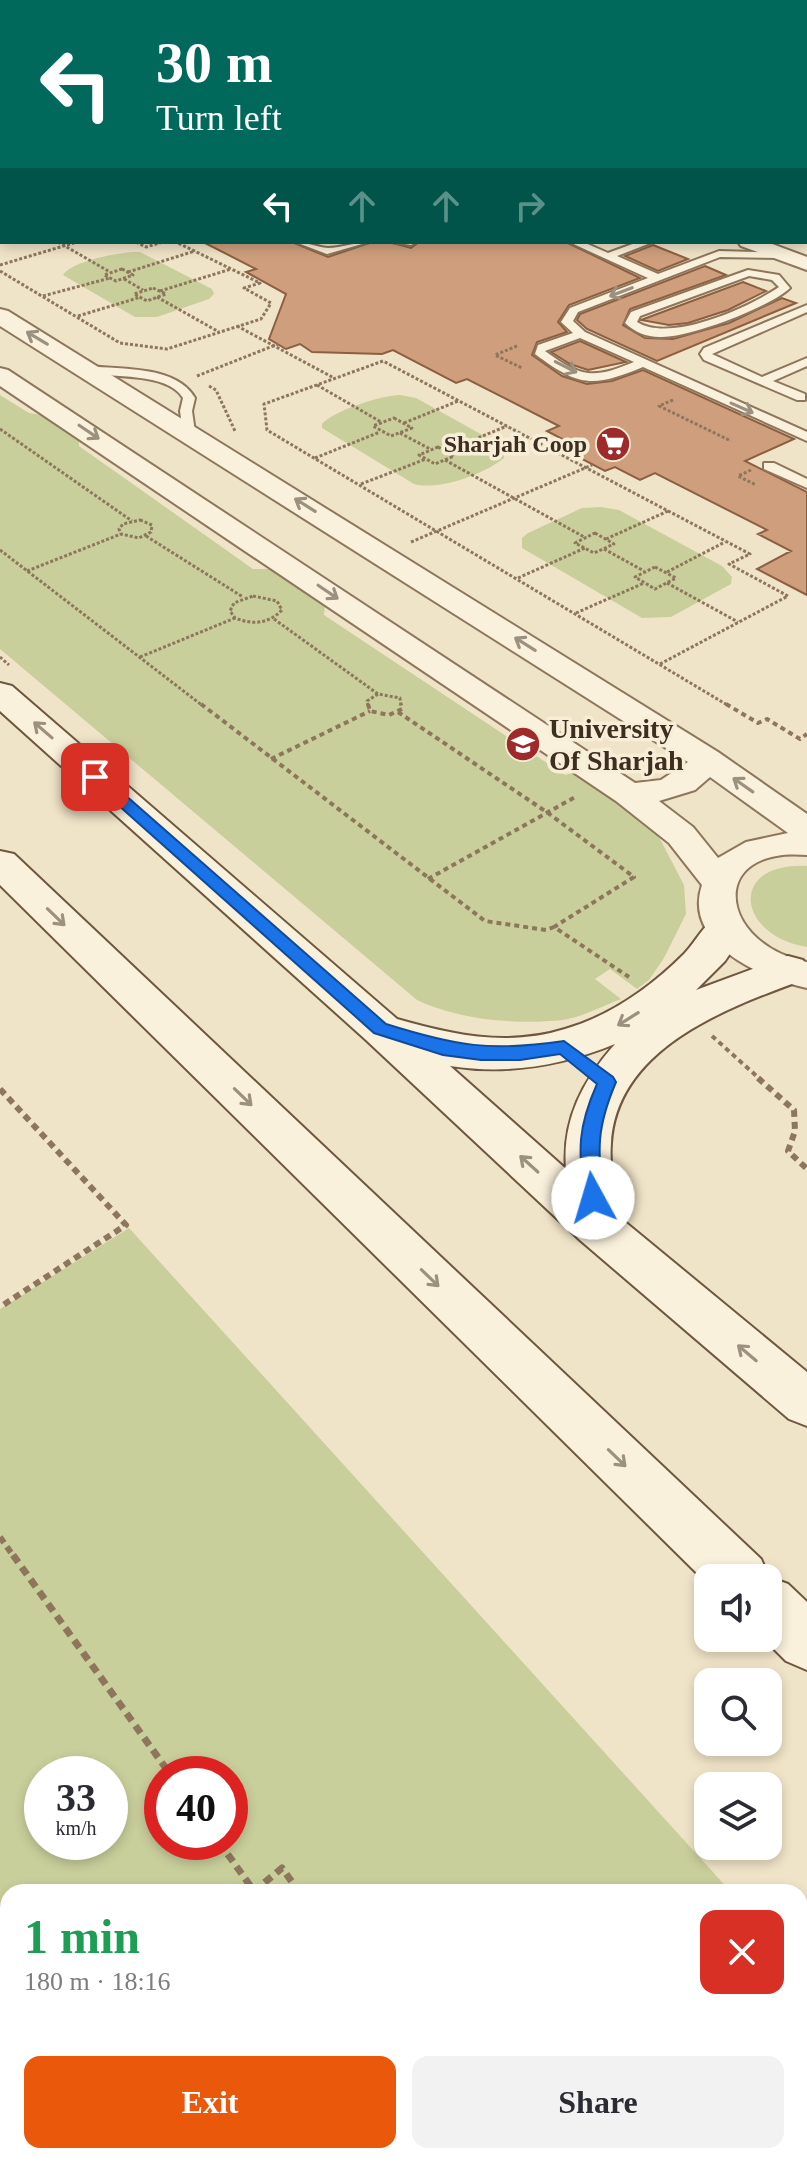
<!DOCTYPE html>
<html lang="en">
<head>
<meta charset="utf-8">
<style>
  body { margin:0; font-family:Georgia,serif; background:#f2f2f3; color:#2b2b33; height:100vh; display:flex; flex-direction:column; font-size:30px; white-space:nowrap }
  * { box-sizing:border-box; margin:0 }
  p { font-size:26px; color:#7c7c81 }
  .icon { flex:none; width:44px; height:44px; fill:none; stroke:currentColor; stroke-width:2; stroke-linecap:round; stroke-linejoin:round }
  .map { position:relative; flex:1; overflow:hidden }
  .side { position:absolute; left:0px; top:1884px; width:808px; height:280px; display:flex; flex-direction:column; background:#fff; border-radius:24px 24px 0 0; box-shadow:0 4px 12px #0003 }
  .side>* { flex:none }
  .hud { position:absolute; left:0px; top:0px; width:808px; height:244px; box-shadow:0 4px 12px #0003; background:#00695c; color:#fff; overflow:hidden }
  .tools { position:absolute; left:694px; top:1564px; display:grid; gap:16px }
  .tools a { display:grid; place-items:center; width:88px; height:88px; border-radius:16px; background:#fff; box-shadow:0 4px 12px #0003; font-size:40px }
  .speed { position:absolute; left:24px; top:1756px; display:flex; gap:16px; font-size:40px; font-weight:700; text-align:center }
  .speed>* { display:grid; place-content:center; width:104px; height:104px; border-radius:50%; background:#fff; box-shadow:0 4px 12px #0003; line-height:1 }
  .speed small { font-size:20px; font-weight:400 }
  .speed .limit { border:12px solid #d22; background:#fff; color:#111 }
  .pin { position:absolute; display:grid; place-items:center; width:68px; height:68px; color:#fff; margin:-34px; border-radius:16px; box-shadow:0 4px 12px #0006 }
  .me { position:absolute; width:88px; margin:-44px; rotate:354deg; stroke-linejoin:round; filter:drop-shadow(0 0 6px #0008) }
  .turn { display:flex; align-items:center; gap:28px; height:168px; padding:0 24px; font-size:36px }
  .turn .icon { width:104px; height:104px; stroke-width:2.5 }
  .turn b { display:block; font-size:56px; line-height:68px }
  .lanes { display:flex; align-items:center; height:76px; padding:0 24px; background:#0003; justify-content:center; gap:40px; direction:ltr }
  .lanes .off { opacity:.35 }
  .round { display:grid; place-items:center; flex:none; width:84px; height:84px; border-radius:16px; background:#f2f2f3 }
  .head { display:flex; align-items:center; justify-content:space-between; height:136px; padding:0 24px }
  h1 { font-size:48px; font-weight:700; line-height:60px; color:#1e9e55 }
  .cta { display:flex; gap:16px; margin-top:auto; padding:16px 24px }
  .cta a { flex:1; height:92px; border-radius:16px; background:#ea580c; color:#fff; font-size:32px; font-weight:700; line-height:92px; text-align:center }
  .cta a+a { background:#f2f2f3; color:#2b2b33 }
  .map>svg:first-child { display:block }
</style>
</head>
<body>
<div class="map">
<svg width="807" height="2164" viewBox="0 0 807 2164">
  <rect width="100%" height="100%" fill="#f0e4c8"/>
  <g fill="#c9cf9b" fill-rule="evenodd">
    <path d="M140,252l72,37 2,5 -5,5 -52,18h-22l-72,-42c8,-14 60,-24 77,-23z"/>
    <path d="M0,395l29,18 19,3 31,20v10l174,123h23l49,35 -1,11 241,160 10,-3 83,63 26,50 2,29 -22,44 -15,22 -12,9 -27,-20 -15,10 26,20c-18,7 -39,18 -58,21 -47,5 -104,0 -146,-20l-417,-351z"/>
    <path d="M400,395l16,3 88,49v11c-19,16 -66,33 -90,26l-92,-56v-4c11,-13 60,-29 78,-29z"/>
    <polygon points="601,507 619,510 722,566 732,577 731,584 671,617 642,618 522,548 522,538 528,533 582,508"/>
    <path d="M807,866v81c-70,-11 -80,-85 0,-81z"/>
    <path d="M129,1228l602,664h-723v264h792v-187l7,7v188h-807v-855zM42,1774h68v68h-68zM162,1774h68v68h-68z"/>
  </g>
  <g fill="#cf9f7d" stroke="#8d5f41" stroke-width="2">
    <polygon points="203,242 292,242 328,257 372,242 389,242 411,248 419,242 566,242 640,278 569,305 558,322 567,332 537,342 532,355 562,376 587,384 612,381 643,370 794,439 745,461 807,492 807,595 757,569 791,551 758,534 767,530 655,473 640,480 615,467 605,471 559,447 570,443 547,431 559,426 467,379 456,383 393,350 382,354 312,352 300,344 286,349 269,339 286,294 246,272 256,269"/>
    <polygon points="653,245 688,259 658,271 625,256"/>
    <polygon points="705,266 726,275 630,309 623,325 645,338 673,339 729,323 782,298 796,303 657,361 587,329 577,320 580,314"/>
    <polygon points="743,282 766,291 728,310 688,323 669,325 641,320"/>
    <polygon points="580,341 626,362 588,370 570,364 551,352"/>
  </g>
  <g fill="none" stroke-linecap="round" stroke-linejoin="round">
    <g stroke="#8d765c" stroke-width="4">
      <g id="lane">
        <polygon points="155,0 166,0 168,2 157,2"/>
        <polygon points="806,115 807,116 807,122 806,121"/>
        <path d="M295,242c12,0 22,5 33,6 14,0 27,-6 41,-6l-42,12z"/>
        <polygon points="392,242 416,242 411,245"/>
        <path d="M569,242h14l25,11 30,-11h15l-36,14 41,18 61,-23 69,2v4l-4,1 -64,-1 -142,55 -5,9 12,11 222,100v9l-164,-74c-49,20 -63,21 -108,-13l3,-9 35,-12 -12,-11 9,-14 78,-30zM580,338l54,24c-41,17 -52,16 -89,-11z"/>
        <path d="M748,270l31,5 11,13c-20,19 -101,50 -130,49 -14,0 -25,-5 -35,-14l6,-11zM749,276l23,4 7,7c-31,21 -109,56 -142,35l3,-6z"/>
        <polygon points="807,305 807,312 712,354 762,377 807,358 807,366 773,381 805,394 805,400 797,400 704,360 700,354 704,348"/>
        <path d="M89,366c33,4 87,-1 106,32l-3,13 3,21 -6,4 -6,-4 -3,-21 3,-13c-15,-26 -72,-20 -98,-25l-2,-3z"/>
        <polygon points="764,463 774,463 807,479 807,488 764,469"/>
      </g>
    </g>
    <g stroke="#8d765c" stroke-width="4">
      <g id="street">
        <polygon points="113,0 132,0 134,2 115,2"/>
        <polygon points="372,0 394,0 370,2"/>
        <rect x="0" y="85" width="2" height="10"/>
        <polygon points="738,242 767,242 807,257 807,270 741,246"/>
        <path d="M0,309l8,2 710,441 89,62v41c-101,-9 -89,89 0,107v26c-44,-9 -125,-44 -105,-103l-33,-42 -53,-42 -616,-415v-18l8,2 627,413 26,-3 27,-18 -688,-436zM710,777l78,56 -42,9 -28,16 -25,-31 -34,-26 36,-11z"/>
      </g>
    </g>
    <g stroke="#6f573f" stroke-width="4">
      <g id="secondary">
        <path d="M0,683l12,3 385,333c56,16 110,28 168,10 45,-13 86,-42 119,-75 9,-9 17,-24 27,-33 9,-7 20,-3 29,-1l6,10 -21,31 -29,29 92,-34 15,4 4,7 -4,13c-77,28 -186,68 -192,163 -2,25 4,50 8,74l188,155v54l-18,-7 -209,-179 -215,-201 -365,-328zM615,1044c-32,36 -53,76 -49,125l-116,-103c58,9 111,0 165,-22z"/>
        <polygon points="0,851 14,854 761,1559 769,1577 788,1584 807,1602 807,1670 786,1661 763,1638 768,1638 768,1578 708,1578 708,1584 0,885"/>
      </g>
    </g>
    <polyline stroke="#8d765c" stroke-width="2" stroke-dasharray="3 2" stroke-linecap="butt" points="217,2 226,0"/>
    <g stroke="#8d765c" stroke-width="3" stroke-dasharray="3 2" stroke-linecap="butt">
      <polyline points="58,242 110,272"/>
      <polyline points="136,242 146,247 163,242"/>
      <polyline points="0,265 77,242"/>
      <polygon points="122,269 133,275 116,281 104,275"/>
      <polyline points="0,271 120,343 167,349 261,319 271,303 244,288 260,283 176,242"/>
      <polyline points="128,272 195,251"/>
      <polyline points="124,279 143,290"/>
      <polygon points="153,288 166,294 147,301 134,294"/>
      <polyline points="160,291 231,269"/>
      <polyline points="43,296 110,278"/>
      <polyline points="157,297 219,332"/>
      <polyline points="78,316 141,297"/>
      <polyline points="237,326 334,378"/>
      <polyline points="517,346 495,355 522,368"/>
      <polyline points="197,376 278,344"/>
      <polyline points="317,385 381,422"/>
      <polyline points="209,386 216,390 235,431"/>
      <polyline points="673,400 659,406 731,441"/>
      <polygon points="394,418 412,428 391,436 373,426"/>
      <polyline points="404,423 458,401"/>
      <polyline points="0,429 132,521"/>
      <polyline points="400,433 430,449"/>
      <polygon points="438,447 454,456 435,464 419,455"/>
      <polyline points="446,451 507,426"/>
      <polyline points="315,458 380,432"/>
      <polyline points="445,460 586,538"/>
      <polyline points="751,470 738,476 756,485"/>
      <polyline points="361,484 426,459"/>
      <polygon points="140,520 152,525 151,532 139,538 121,534 119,529 123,524"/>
      <polygon points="595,533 614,544 594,553 575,543"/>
      <polyline points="146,536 243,597"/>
      <polyline points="606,539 668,511"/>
      <polyline points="411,542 592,465"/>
      <polyline points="604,549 644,571"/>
      <polyline points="0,550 203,706"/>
      <polygon points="655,567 676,578 655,589 635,577"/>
      <polyline points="27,571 121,534"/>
      <polyline points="667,572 725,542"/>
      <polyline points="518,578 585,548"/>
      <polyline points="667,583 738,622"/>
      <path d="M253,596l24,5 5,9c-14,14 -29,15 -47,8l-5,-7 4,-8z"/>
      <polyline points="576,613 644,583"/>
      <polyline points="274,619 378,694"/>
      <polyline points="0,657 9,665"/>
      <polyline points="140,657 235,618"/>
      <polyline points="660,664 788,596 729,564 750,554 383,361 264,404 267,430 729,706"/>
      <polyline points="368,706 367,701 378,694 400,698 401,706"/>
    </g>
    <g stroke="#8d765c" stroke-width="4" stroke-dasharray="5 4" stroke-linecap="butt">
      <polyline points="201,704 485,921 546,930 554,927 629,977"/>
      <polyline points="368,704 370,711 389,715 402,709 401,704"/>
      <polyline points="726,704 758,723 767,719 800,739 807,734"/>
      <polyline points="398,712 548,813 634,877 554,927"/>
      <polyline points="271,759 370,711"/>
      <polyline points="428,879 577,796"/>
      <polyline points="712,1036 761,1080"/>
    </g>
    <g stroke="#8d765c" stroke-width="6" stroke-dasharray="7 5" stroke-linecap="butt">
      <polyline points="758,1078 794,1110 795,1131 788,1151 807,1169"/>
      <polyline points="0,1089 126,1225 0,1307"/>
      <polyline points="0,1537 14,1557"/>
    </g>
    <g stroke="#8d765c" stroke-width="7" stroke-dasharray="9 6" stroke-linecap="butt">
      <polyline points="13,1555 170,1774"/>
      <polyline points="219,1842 254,1891"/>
      <polyline points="253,1892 282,1868 299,1892"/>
      <polyline points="446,2156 451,2164"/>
    </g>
    <use href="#lane" fill="#faf1dc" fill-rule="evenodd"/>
    <use href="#street" fill="#faf1dc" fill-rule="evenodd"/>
    <use href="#secondary" fill="#faf1dc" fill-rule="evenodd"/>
  </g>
  <defs><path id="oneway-shaft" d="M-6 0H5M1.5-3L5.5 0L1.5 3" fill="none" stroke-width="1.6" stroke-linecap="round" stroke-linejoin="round" transform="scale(2)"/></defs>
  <g stroke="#9c907e">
    <use href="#oneway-shaft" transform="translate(621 292) rotate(159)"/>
    <use href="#oneway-shaft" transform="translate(37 338) rotate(-149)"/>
    <use href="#oneway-shaft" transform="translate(566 367) rotate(27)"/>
    <use href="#oneway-shaft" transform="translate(742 408) rotate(24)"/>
    <use href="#oneway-shaft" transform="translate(89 432) rotate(34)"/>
    <use href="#oneway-shaft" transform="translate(305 505) rotate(-148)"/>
    <use href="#oneway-shaft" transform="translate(328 592) rotate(34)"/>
    <use href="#oneway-shaft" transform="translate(525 644) rotate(-148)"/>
    <use href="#oneway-shaft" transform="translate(43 730) rotate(-139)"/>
    <use href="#oneway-shaft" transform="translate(743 785) rotate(-145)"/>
    <use href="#oneway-shaft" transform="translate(56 917) rotate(44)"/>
    <use href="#oneway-shaft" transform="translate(628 1019) rotate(148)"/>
    <use href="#oneway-shaft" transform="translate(243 1097) rotate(44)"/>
    <use href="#oneway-shaft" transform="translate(529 1164) rotate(-138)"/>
    <use href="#oneway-shaft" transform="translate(430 1278) rotate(44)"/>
    <use href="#oneway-shaft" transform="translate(747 1353) rotate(-140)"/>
    <use href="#oneway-shaft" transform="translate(617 1458) rotate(44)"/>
  </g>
  <path fill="#1a73e8" stroke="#114b97" stroke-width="2" d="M95,772l5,1 286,251c70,22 105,28 178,17l49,36 3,5c-20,47 -18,66 -13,116l-3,5h-14l-3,-5c-4,-49 -6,-69 14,-114l-37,-30 -40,6h-39l-38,-5 -69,-22 -284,-253 -3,-3z"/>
  <defs>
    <g id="supermarket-disc" transform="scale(1.8)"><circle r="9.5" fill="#9e2a2b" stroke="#f7eed8"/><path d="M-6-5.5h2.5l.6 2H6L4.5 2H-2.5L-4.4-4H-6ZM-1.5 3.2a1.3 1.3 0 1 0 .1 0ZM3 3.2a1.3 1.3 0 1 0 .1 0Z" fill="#fff"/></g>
    <g id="university-disc" transform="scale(1.8)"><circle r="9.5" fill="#9e2a2b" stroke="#f7eed8"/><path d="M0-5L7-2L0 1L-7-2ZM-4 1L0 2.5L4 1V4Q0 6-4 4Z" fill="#fff"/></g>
  </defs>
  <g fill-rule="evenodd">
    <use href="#supermarket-disc" x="613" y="444"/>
    <use href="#university-disc" x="523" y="744"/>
  </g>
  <g text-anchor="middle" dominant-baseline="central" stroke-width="7" stroke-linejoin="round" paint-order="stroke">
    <g font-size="24" font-weight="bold" fill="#3d2e20" stroke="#f7eed8" text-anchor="end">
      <text x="587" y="444">Sharjah Coop</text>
    </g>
    <g font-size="28" font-weight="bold" fill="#3d2e20" stroke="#f7eed8" text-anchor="start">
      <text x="549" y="728">University<tspan x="549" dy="32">Of Sharjah</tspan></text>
    </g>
  </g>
</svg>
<div class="tools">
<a><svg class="icon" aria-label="sound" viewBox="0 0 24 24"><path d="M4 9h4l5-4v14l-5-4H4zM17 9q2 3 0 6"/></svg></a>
<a><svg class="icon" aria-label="search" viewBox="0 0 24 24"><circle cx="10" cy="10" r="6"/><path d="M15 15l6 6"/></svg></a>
<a><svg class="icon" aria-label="layers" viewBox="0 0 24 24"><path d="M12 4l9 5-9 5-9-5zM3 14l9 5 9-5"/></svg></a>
</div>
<div class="speed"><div>33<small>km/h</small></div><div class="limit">40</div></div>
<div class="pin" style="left:95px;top:777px;background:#d93025"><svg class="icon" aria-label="arrive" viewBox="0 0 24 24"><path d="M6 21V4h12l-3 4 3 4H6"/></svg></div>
<svg class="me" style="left:593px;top:1198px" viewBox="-20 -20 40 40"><circle r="19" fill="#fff"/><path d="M0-13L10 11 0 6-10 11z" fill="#1a73e8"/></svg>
<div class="hud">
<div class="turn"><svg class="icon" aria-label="left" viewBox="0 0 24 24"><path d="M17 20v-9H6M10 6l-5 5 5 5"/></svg><div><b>30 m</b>Turn left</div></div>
<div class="lanes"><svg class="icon" aria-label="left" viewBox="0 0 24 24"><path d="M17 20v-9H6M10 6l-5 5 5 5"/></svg><svg class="icon off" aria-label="ahead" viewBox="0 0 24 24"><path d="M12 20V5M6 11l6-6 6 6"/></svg><svg class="icon off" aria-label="ahead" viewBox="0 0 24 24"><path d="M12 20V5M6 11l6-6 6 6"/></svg><svg class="icon off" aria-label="right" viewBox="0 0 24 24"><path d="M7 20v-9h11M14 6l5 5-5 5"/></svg></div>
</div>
<section class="side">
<div class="head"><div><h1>1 min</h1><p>180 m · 18:16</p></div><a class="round" style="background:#d93025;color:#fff"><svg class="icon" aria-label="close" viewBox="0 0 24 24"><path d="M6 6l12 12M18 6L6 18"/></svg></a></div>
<div class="cta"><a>Exit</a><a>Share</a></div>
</section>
</div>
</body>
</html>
